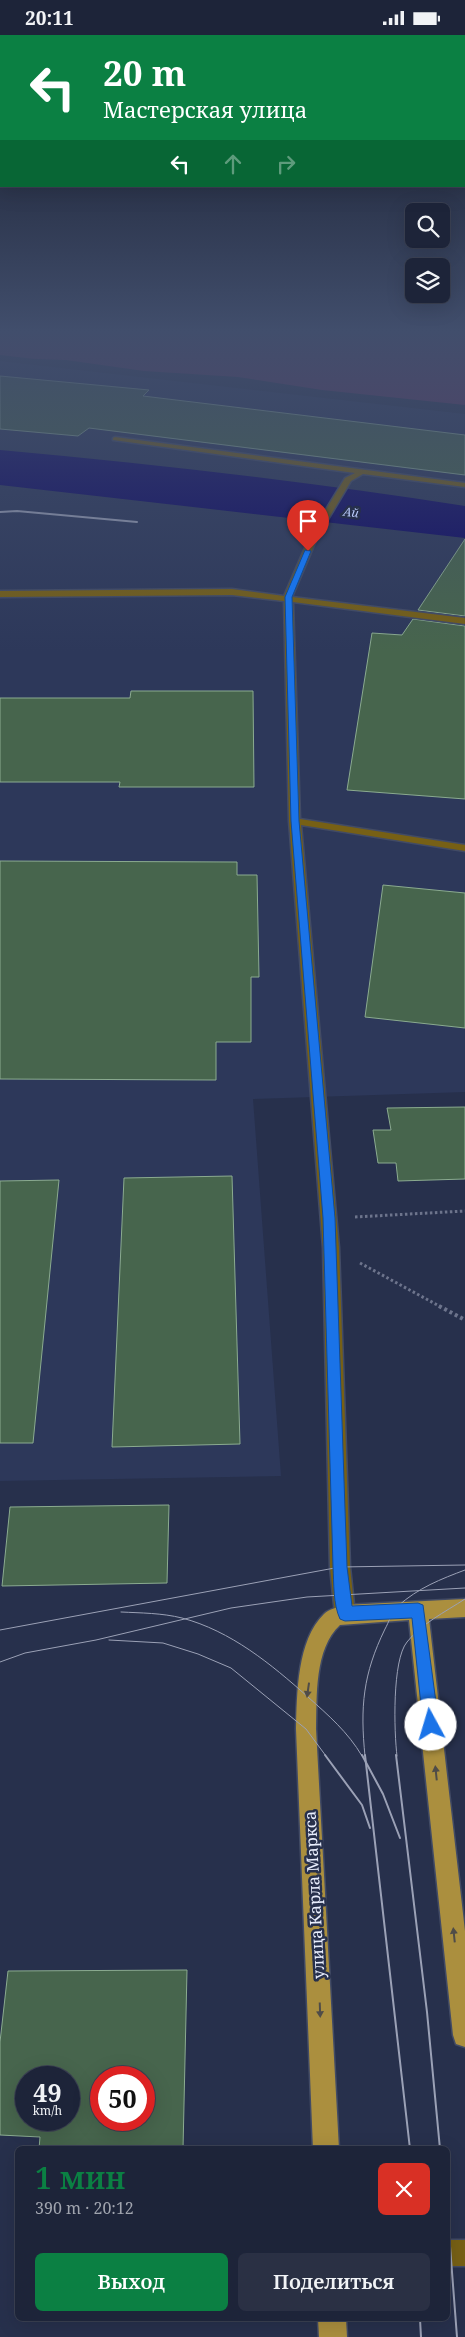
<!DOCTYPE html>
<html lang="ru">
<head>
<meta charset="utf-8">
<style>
  body { margin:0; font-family:"Noto Serif",serif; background:#2a3044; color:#f1f3f6; height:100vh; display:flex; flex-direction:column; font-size:19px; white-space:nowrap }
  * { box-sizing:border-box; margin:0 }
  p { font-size:16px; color:#a0a4ae }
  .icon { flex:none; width:28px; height:28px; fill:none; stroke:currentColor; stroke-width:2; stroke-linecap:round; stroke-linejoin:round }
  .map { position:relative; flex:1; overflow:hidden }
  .sheet { position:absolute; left:15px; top:2111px; width:435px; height:175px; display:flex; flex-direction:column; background:#1d2439; border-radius:8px; box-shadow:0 5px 20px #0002,0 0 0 1px #3b4153 }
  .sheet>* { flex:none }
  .banner { position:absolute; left:0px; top:0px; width:465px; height:152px; box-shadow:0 5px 20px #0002,0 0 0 1px #3b4153; background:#0b8043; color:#fff; overflow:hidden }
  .fabs { position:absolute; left:405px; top:168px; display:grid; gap:10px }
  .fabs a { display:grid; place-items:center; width:45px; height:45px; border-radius:8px; background:#1d2439; box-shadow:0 5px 20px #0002,0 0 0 1px #3b4153; font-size:25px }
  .speed { position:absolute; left:15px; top:2031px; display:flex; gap:10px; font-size:25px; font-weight:700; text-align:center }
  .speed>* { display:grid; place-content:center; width:65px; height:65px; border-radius:50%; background:#1d2439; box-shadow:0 5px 20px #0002,0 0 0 1px #3b4153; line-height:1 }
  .speed small { font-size:12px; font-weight:400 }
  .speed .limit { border:8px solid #d22; background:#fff; color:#111 }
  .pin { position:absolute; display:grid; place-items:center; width:42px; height:42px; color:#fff; margin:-51px -21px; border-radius:50% 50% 50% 0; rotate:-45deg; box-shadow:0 0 5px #0007 }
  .pin .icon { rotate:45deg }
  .me { position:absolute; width:55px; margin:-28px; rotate:354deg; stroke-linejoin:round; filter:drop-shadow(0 0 4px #0008) }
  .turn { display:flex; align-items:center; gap:18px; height:105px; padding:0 20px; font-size:22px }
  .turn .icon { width:65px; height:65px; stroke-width:2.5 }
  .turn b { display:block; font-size:35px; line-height:42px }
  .lanes { display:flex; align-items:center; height:48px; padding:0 20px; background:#0003; justify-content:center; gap:25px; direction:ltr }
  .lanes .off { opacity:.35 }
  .round { display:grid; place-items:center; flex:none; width:52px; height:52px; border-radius:8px; background:#2a3044 }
  .headline { display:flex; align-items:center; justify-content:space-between; height:85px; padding:0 20px }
  h1 { font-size:30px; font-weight:600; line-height:38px; color:#0b8043 }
  .action { display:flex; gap:10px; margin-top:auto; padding:10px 20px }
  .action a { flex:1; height:58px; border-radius:8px; background:#0b8043; color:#fff; font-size:20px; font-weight:600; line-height:58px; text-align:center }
  .action a+a { background:#2a3044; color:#f1f3f6 }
  .status { display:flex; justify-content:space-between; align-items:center; height:35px; padding:0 25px; background:#1d2439; direction:ltr }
  .status svg { height:14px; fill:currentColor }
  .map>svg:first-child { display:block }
</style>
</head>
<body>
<div class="status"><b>20:11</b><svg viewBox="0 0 49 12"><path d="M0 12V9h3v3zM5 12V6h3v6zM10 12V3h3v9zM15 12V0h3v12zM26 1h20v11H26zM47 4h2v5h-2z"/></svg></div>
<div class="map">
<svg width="465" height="2302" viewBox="0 0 465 2302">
  <rect width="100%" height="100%" fill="#27304c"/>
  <polygon fill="#2d385a" points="0,326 465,379 465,1057 253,1064 281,1441 0,1446"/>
  <polygon fill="#63345f" points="0,295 465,295 465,370 322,355 238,342 144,336 66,325 35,324 0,320"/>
  <path fill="#0e0965" d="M0,415c155,14 311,32 465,56v32l-465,-53z"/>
  <g fill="#47654d" stroke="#8bab90" fill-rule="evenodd">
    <polygon points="0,341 149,355 143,361 465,400 465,440 89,393 78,401 0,394"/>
    <polygon points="465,504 465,581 418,575"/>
    <polygon points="413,584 465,591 465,764 347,755 372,598 402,600"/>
    <polygon points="131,656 253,656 254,752 119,752 120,747 0,747 0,663 130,663"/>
    <polygon points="0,826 237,827 237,840 257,840 259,942 251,942 251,1007 216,1007 216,1045 0,1044"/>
    <polygon points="383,850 465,858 465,993 365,982"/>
    <polygon points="465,1072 465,1144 398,1146 396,1128 378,1128 373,1095 391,1095 387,1073"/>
    <polygon points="232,1141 240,1409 112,1412 124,1143"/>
    <polygon points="59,1145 33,1408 0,1408 0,1146"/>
    <polygon points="169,1470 167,1548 2,1551 10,1472"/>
    <path d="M187,1935l-4,179h-144l1,-12 -40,-2v-93l8,-71zM26,2042h43v43h-43zM101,2042h43v43h-43z"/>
  </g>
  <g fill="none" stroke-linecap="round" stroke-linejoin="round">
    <g stroke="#424b65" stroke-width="3">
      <g id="minor">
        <polygon points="115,402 465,448 465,452 363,439 351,446 318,501 292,562 465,583 465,589 293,567 300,784 465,810 465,816 301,790 339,1213 350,1532 355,1579 352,1586 345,1588 338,1586 335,1579 330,1532 323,1213 289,786 284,566 232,560 0,562 0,556 232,554 284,561 310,501 345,443 355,438 113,405 113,403"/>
        <rect x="448" y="2205" width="17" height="26"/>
      </g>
    </g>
    <g stroke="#424b65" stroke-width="3">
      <g id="major">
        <path d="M465,1564v18l-36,2 36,312v116l-9,-3 -3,-9 -44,-415 -69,5c-26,24 -23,72 -24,104l23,420h-26l-17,-420c1,-35 1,-89 28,-115 5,-5 14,-7 21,-9z"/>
        <polygon points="318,2284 346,2284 347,2302 319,2302"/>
      </g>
    </g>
    <g stroke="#6d748c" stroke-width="3" stroke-dasharray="2.5 2.5" stroke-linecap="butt">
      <polyline points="355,1182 465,1176"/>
      <polyline points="360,1228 441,1272"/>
    </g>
    <polyline stroke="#6d748c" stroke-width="4" stroke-dasharray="3 3" stroke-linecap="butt" points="439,1271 465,1285"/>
    <use href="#minor" fill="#776015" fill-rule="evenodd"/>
    <use href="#major" fill="#ab8f3e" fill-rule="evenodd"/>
    <g stroke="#9ba1b6" stroke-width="1">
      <path d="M121,1577c20,1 41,1 61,6 49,13 89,46 126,79 20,18 40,35 54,59"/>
      <polyline points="0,1595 340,1532 465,1530"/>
      <polyline points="109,1605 163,1608 198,1619 231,1633 306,1694 326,1721"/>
      <polyline points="0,1627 25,1618 96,1605 231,1573 307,1562 465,1553"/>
      <path d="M365,1721c-5,-49 -2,-82 20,-127 4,-7 7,-18 13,-23 20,-18 43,-27 67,-36"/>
      <path d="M397,1721c-3,-24 -5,-96 10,-114 14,-18 38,-30 58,-43"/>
    </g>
    <g stroke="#9ba1b6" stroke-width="2">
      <polyline points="325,1720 362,1770 370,1793"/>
      <polyline points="362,1720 383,1759 400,1803"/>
      <polyline points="365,1720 410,2114"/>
      <polyline points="396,1720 427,1977 440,2114"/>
      <polyline points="448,2185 457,2302"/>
      <polyline points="420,2284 421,2302"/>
    </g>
    <polyline stroke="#9ba1b6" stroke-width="2" points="0,477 17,476 137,487"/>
  </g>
  <defs><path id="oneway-solid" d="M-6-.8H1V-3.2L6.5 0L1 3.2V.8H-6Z" transform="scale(1.25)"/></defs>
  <g fill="#4f4c48">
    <use href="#oneway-solid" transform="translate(308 1655) rotate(98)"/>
    <use href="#oneway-solid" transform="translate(436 1738) rotate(-96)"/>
    <use href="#oneway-solid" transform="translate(454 1900) rotate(-96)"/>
    <use href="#oneway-solid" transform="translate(320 1975) rotate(88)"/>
  </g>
  <linearGradient id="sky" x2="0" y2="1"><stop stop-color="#151a2a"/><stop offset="0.48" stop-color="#414e6c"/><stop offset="1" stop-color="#414e6c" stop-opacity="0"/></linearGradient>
  <rect width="465" height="617" fill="url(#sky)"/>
  <path fill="#1a73e8" stroke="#114b97" d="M305,515l6,1 -19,46 7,224 36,397 12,349 5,39 66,-3 5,2 16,120 -3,6 -5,2 -6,-2 -2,-6 -11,-107 -67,3 -5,-2c-7,-15 -6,-36 -7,-52l-10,-349 -32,-397 -6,-224z"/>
  <g text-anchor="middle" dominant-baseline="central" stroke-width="5" stroke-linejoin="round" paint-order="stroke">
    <g font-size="12" font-style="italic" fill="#bbccfd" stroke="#27304c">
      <text transform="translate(351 477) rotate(8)">Ай</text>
    </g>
    <g font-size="16" fill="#eaeffe" stroke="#27304c">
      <text transform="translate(314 1860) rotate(-93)">улица Карла Маркса</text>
    </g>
  </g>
</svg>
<div class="fabs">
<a><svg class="icon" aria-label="search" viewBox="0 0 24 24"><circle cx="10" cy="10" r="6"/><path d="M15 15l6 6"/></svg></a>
<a><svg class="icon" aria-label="layers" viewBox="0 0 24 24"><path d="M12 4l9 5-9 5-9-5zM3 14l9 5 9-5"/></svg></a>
</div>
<div class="speed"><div>49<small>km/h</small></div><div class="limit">50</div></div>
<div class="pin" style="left:308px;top:516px;background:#d93025"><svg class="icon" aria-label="arrive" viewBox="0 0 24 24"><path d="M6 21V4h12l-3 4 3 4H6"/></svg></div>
<svg class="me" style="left:431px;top:1690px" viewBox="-20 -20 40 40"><circle r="19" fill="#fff"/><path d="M0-13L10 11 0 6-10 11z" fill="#1a73e8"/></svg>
<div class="banner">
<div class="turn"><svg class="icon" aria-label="left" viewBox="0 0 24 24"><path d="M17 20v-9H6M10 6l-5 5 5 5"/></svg><div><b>20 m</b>Мастерская улица</div></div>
<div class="lanes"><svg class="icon" aria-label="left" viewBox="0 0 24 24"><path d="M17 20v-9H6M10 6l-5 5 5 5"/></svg><svg class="icon off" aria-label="ahead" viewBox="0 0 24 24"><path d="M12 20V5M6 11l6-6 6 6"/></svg><svg class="icon off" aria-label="right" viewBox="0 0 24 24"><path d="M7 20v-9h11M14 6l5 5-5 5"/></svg></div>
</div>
<section class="sheet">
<div class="headline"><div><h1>1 мин</h1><p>390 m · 20:12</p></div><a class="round" style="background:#d93025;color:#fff"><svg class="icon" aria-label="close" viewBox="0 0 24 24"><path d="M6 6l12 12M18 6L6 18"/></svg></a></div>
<div class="action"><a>Выход</a><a>Поделиться</a></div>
</section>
</div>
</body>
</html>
